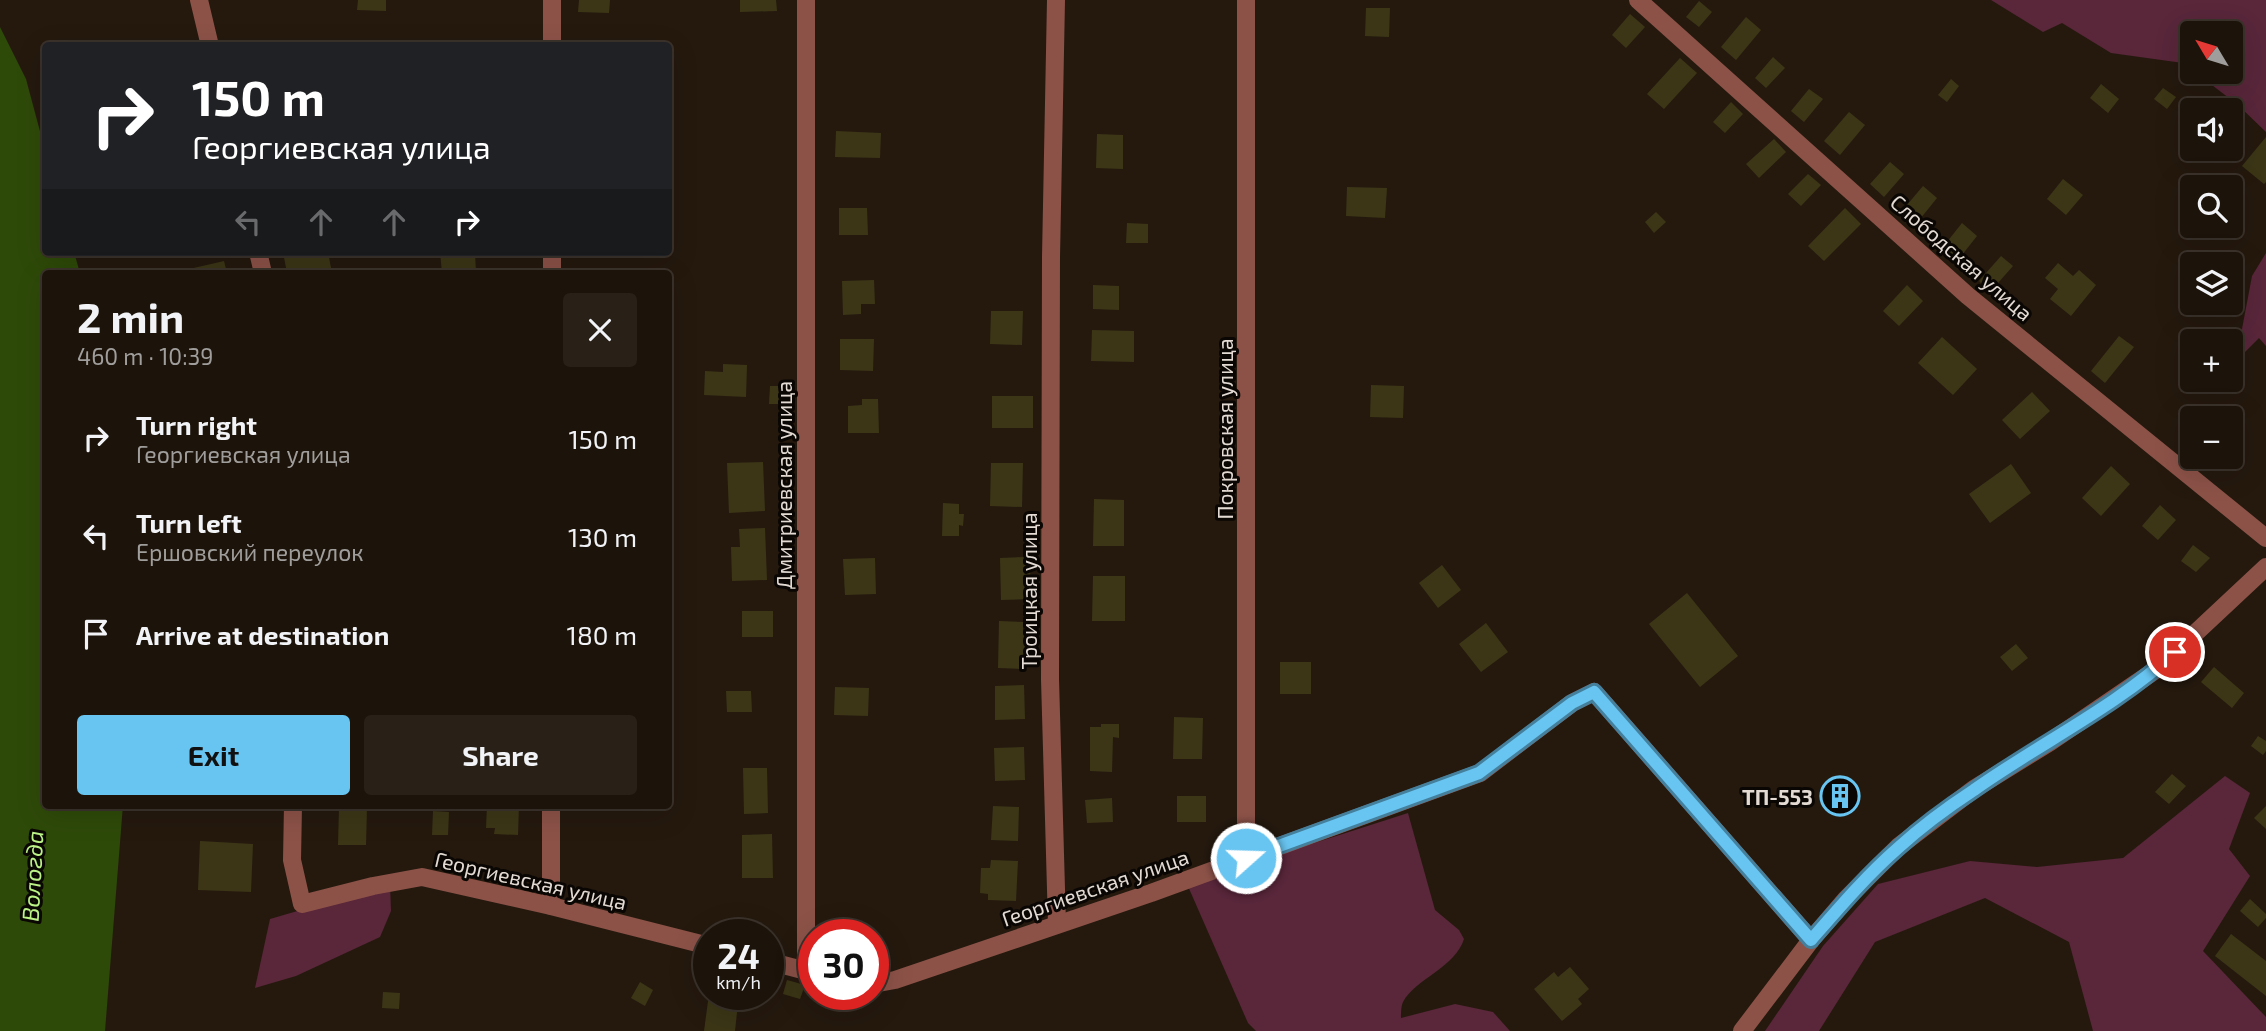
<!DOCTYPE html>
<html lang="en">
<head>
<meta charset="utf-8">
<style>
  body { margin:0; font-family:"Exo 2",sans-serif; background:#292018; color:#f1f3f6; height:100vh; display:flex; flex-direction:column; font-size:26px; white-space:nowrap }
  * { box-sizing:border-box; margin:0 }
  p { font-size:23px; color:#a09e9c }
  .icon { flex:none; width:38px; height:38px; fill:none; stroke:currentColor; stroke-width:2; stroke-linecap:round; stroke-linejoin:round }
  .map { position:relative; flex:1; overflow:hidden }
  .panel { position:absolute; left:42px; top:270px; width:630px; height:539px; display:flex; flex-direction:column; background:#1c130a; border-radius:7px; box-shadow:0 7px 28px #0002,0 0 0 2px #3a322b }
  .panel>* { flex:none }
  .guide { position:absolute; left:42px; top:42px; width:630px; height:214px; border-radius:7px; box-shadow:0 7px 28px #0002,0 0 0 2px #3a322b; background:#202124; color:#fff; overflow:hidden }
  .needle { width:46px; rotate:308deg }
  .fabs { position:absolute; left:2180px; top:21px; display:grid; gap:14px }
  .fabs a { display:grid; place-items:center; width:63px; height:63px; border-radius:7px; background:#1c130a; box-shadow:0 7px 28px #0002,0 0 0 2px #3a322b; font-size:35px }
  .speed { position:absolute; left:693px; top:919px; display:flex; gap:14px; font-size:35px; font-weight:700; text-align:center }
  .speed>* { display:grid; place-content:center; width:91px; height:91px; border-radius:50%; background:#1c130a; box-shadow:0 7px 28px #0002,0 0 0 2px #3a322b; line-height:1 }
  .speed small { font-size:18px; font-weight:400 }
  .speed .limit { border:10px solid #d22; background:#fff; color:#111 }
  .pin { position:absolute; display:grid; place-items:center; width:60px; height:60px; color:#fff; margin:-30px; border:4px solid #fff; border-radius:50%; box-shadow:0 2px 7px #0007 }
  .me { position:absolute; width:77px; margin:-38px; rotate:70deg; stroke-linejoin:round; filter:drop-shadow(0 0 5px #0008) }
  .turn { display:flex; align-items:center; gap:24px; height:147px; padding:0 35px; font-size:32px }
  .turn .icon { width:91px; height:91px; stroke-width:2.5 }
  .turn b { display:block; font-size:49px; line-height:60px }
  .lanes { display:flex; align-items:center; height:66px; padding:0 35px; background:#0003; justify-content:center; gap:35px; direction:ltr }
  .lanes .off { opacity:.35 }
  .round { display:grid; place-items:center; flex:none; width:74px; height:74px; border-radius:7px; background:#292018 }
  .headline { display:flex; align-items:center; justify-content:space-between; height:119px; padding:0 35px }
  h1 { font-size:42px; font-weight:700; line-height:52px }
  .button { display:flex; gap:14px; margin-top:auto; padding:14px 35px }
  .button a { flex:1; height:80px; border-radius:7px; background:#68c4f0; color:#111; font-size:28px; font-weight:700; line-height:80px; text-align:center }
  .button a+a { background:#292018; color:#f1f3f6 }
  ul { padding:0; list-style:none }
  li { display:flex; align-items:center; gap:21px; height:98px; padding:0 35px }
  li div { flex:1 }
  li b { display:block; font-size:26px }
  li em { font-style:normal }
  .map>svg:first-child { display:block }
</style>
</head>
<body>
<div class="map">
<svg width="2266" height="1031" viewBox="0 0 2266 1031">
  <rect width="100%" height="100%" fill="#25190e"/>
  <g fill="#59263a">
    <polygon points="1991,0 2266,0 2266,132 2238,105 2195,72 2231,72 2231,33 2193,33 2193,70 2183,63 2111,53 2062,23 2043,32"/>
    <polygon points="2266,253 2266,346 2259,338 2231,366 2231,350 2242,329 2252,276"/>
    <polygon points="2225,776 2250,793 2229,849 2250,876 2203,951 2266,1017 2266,1031 2093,1031 2069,942 1985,898 1875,942 1819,1031 1765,1031 1823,946 1878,884 1970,861 2037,867 2123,858"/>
    <path d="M1408,813l27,97 24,20 5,9c-9,29 -49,40 -61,63 -2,4 -2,11 -2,16l54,-14 38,8 17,19h-254l-8,-8 -61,-139z"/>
    <polygon points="390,884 391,911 380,937 296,976 255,988 270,919"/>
  </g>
  <polygon fill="#2e4a09" points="0,27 26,79 45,150 46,252 74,252 80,273 46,273 46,805 123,805 105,1031 0,1031"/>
  <g fill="#3c3617">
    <polygon points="358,0 386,0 386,11 357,10"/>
    <polygon points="579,0 610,0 609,13 578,12"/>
    <polygon points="740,0 776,0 777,11 740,12"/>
    <polygon points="1699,1 1712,12 1699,27 1686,17"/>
    <polygon points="1366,8 1390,8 1389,37 1365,36"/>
    <polygon points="1630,14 1645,27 1626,48 1612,35"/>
    <polygon points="1746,17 1761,30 1736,60 1721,47"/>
    <polygon points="1773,57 1785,68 1766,88 1755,78"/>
    <polygon points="1680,58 1697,73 1664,109 1647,94"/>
    <polygon points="1951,79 1959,86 1947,102 1938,95"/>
    <polygon points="2101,84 2119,99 2108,113 2090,98"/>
    <polygon points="2163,88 2176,97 2167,109 2154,99"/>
    <polygon points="1809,89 1823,99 1804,122 1791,111"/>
    <polygon points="1731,102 1743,114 1725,133 1713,122"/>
    <polygon points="1849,112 1865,125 1840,155 1824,141"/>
    <polygon points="836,131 881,133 880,158 835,157"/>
    <polygon points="1097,134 1123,135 1123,169 1096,168"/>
    <polygon points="2266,137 2266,182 2264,184 2242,166"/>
    <polygon points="1774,139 1786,152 1759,178 1746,164"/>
    <polygon points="1890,162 1904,174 1884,197 1870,184"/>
    <polygon points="1808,174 1821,185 1801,206 1788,194"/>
    <polygon points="2063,179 2083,195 2066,215 2047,199"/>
    <polygon points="1923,186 1937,198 1916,224 1901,212"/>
    <polygon points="1347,187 1387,188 1385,218 1346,216"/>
    <polygon points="839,208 867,208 868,235 839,235"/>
    <polygon points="1845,208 1861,224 1824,261 1808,246"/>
    <polygon points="1656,212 1666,222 1654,233 1645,222"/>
    <polygon points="1127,223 1148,224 1148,243 1126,243"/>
    <polygon points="1962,223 1977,236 1958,260 1943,247"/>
    <polygon points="283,252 328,252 332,273 287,273"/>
    <polygon points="440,252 475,252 476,273 442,273"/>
    <polygon points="2001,256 2013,266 1990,292 1979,281"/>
    <polygon points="224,261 227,273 186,273 185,270"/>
    <polygon points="2058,263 2073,276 2079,270 2096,285 2071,316 2050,299 2058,289 2045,278"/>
    <polygon points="874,280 875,304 861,304 861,314 843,315 842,281"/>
    <polygon points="1093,285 1119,286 1119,310 1093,309"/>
    <polygon points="1907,285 1923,301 1899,326 1883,311"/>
    <polygon points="991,311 1023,311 1022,345 990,344"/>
    <polygon points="1092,330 1134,331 1134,362 1091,361"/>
    <polygon points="2119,336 2134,347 2105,383 2091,371"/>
    <polygon points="1942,337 1977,369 1953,395 1918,363"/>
    <polygon points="840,339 874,339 873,371 840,370"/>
    <polygon points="723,364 747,365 746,397 704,395 705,371 723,372"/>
    <polygon points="1371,385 1404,386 1403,418 1370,417"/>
    <polygon points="770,386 790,386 789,404 769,404"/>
    <polygon points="2032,392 2050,411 2020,439 2002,420"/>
    <rect x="992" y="396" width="41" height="32"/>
    <polygon points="862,399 878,399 879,433 848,433 848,406 862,405"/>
    <polygon points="763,462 765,511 729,513 727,463"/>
    <polygon points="991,463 1023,463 1022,507 990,506"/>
    <polygon points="2011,464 2031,493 1990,523 1969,494"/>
    <polygon points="2111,466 2130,484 2101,516 2082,498"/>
    <polygon points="1094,499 1124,500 1124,546 1093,546"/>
    <polygon points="943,503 959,504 959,514 964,514 963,526 959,525 959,536 942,536"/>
    <polygon points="2160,505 2176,520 2158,540 2142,526"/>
    <polygon points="765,528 767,580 732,581 731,547 740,547 739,529"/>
    <polygon points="2193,545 2210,558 2196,572 2181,561"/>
    <polygon points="1025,557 1025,565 1030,565 1031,599 1001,600 1000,558"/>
    <polygon points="875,558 876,594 845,595 843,559"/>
    <polygon points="1442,565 1461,590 1438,608 1419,583"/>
    <polygon points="1093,576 1125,576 1125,621 1092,621"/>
    <polygon points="1687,593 1738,656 1700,687 1649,624"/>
    <rect x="742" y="611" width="31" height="26"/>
    <polygon points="999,621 1023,622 1023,632 1031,632 1030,663 1024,663 1023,669 998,668"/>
    <polygon points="1486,623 1508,652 1481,672 1459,644"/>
    <polygon points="2016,644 2028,658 2012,671 2000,657"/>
    <rect x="1280" y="662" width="31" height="32"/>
    <polygon points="2214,667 2244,693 2232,708 2201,682"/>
    <polygon points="1024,685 1025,719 995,720 995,686"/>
    <polygon points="835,687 869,688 868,716 834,715"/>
    <polygon points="726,691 751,691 752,712 727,712"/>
    <polygon points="1174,717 1203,718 1202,759 1173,759"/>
    <polygon points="1101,724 1119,724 1119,738 1113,737 1112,772 1090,771 1090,727 1101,727"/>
    <polygon points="2258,736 2266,741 2266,751 2263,755 2251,746"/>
    <polygon points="1024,747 1025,780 995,781 994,748"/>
    <polygon points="743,768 767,768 768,813 744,814"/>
    <polygon points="2172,774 2186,786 2169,804 2155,792"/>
    <rect x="1177" y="796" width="29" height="26"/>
    <polygon points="1112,798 1113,822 1087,823 1085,800"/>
    <polygon points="487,805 519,805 518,835 494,834 495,828 486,828"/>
    <polygon points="993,806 1019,807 1018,841 991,840"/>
    <polygon points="2266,806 2266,829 2254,818"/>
    <polygon points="339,807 367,807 366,845 338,845"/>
    <polygon points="433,811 449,812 448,835 432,835"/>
    <polygon points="772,834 773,878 742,878 742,835"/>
    <polygon points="200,841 253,844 251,892 198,890"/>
    <polygon points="991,860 1018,861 1016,901 988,900 988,894 980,893 981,868 990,868"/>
    <polygon points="2250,899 2266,914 2266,918 2258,927 2240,911"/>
    <polygon points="2231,934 2266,961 2266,996 2215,956"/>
    <polygon points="1570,967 1589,989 1578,999 1582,1004 1562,1021 1534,989 1554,972 1558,977"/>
    <polygon points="787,980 805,985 800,999 783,994"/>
    <polygon points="640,982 653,990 645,1006 631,998"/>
    <polygon points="383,992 400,993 399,1009 382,1008"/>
    <polygon points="709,994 739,994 735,1031 704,1031"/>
  </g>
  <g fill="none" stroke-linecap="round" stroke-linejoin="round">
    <g stroke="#8c5248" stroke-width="18">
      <polyline points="199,0 210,46"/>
      <polyline points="1056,0 1051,257 1050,679 1057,924"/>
      <polyline points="1638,0 1968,296 2266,538"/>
      <polyline points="552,46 552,0"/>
      <polyline points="258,252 263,273"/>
      <polyline points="552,273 552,252"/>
      <polyline points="293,805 292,860 302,904 373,886 422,877 551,906 709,946"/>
      <polyline points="1246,858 1246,0"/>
      <polyline points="551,906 551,805"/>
      <polyline points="768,961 814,973"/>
      <polyline points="806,971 806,0"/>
      <polyline points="873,984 895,980 1151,893 1480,773 1572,703 1594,692 1811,940"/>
      <polyline points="1742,1031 1811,940 1846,899 1898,847 1974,789 2050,742 2157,669 2266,567"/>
    </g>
  </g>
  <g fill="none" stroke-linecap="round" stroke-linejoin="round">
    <g stroke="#447f9c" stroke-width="18">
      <path id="route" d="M1246,858l233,-85 93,-70 22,-11 217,248c27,-31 55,-64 87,-92 23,-21 50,-41 76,-58 66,-47 142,-83 201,-138"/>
    </g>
    <use href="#route" stroke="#68c4f0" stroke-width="12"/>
  </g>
  <defs>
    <g id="building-ring" transform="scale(2.0125)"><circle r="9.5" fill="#0a0603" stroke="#68c4f0" stroke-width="1.5"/><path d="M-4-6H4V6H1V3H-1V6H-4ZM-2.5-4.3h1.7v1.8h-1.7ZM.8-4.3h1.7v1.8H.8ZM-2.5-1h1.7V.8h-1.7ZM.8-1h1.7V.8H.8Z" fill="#68c4f0"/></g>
  </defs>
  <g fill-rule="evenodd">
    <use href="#building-ring" x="1840" y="796"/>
  </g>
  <g text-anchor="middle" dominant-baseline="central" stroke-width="6" stroke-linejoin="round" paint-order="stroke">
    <g font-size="21" fill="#e2dad3" stroke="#0a0603">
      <text transform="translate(1962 257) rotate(41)">Слободская улица</text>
      <text transform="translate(1224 429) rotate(-90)">Покровская улица</text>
      <text transform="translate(783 485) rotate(-90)">Дмитриевская улица</text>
      <text transform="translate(1028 591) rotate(-90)">Троицкая улица</text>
      <text transform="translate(531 880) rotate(13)">Георгиевская улица</text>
      <text transform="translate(1095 887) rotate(-19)">Георгиевская улица</text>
    </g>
    <g font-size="21" font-weight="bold" fill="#e2dad3" stroke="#0a0603" text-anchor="end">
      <text x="1813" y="796">ТП-553</text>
    </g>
    <g font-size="23" font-style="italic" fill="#bbf287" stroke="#0a0603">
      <text transform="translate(32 876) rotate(-87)">Вологда</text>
    </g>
  </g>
</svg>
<div class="fabs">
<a><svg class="needle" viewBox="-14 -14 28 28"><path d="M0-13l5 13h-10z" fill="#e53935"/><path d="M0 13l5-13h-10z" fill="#a09e9c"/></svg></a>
<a><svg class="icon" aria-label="sound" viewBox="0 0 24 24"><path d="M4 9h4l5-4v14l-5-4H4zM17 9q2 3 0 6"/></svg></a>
<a><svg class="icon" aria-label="search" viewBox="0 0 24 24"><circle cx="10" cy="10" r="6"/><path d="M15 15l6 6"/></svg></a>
<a><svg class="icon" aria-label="layers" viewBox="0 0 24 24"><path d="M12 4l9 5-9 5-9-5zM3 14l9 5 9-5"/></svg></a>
<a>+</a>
<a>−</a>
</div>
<div class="speed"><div>24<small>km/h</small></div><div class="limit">30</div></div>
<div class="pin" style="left:2175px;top:652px;background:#d93025"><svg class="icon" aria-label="arrive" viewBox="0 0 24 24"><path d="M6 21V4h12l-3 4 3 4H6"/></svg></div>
<svg class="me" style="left:1246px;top:858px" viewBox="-20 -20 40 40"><circle r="17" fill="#68c4f0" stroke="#fff" stroke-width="3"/><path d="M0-11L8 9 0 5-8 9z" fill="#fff"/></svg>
<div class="guide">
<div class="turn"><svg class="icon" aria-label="right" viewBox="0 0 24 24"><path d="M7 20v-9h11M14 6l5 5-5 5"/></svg><div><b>150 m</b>Георгиевская улица</div></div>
<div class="lanes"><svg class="icon off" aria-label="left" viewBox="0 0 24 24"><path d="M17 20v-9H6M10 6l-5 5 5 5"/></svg><svg class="icon off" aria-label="ahead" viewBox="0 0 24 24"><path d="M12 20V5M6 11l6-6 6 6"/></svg><svg class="icon off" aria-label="ahead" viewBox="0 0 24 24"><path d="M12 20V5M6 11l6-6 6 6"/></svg><svg class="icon" aria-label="right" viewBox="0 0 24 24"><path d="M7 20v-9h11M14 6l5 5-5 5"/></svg></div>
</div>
<section class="panel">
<div class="headline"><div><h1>2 min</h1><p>460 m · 10:39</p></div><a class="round"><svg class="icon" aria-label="close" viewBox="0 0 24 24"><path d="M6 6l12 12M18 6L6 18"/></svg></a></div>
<ul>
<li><svg class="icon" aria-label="right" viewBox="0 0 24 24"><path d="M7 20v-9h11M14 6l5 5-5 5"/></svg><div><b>Turn right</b><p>Георгиевская улица</p></div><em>150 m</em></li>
<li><svg class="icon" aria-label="left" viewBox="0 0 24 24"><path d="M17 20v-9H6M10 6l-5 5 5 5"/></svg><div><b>Turn left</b><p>Ершовский переулок</p></div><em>130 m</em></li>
<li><svg class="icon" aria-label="arrive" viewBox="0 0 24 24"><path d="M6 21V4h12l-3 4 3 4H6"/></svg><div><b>Arrive at destination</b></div><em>180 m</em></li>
</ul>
<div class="button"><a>Exit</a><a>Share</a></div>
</section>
</div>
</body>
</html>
